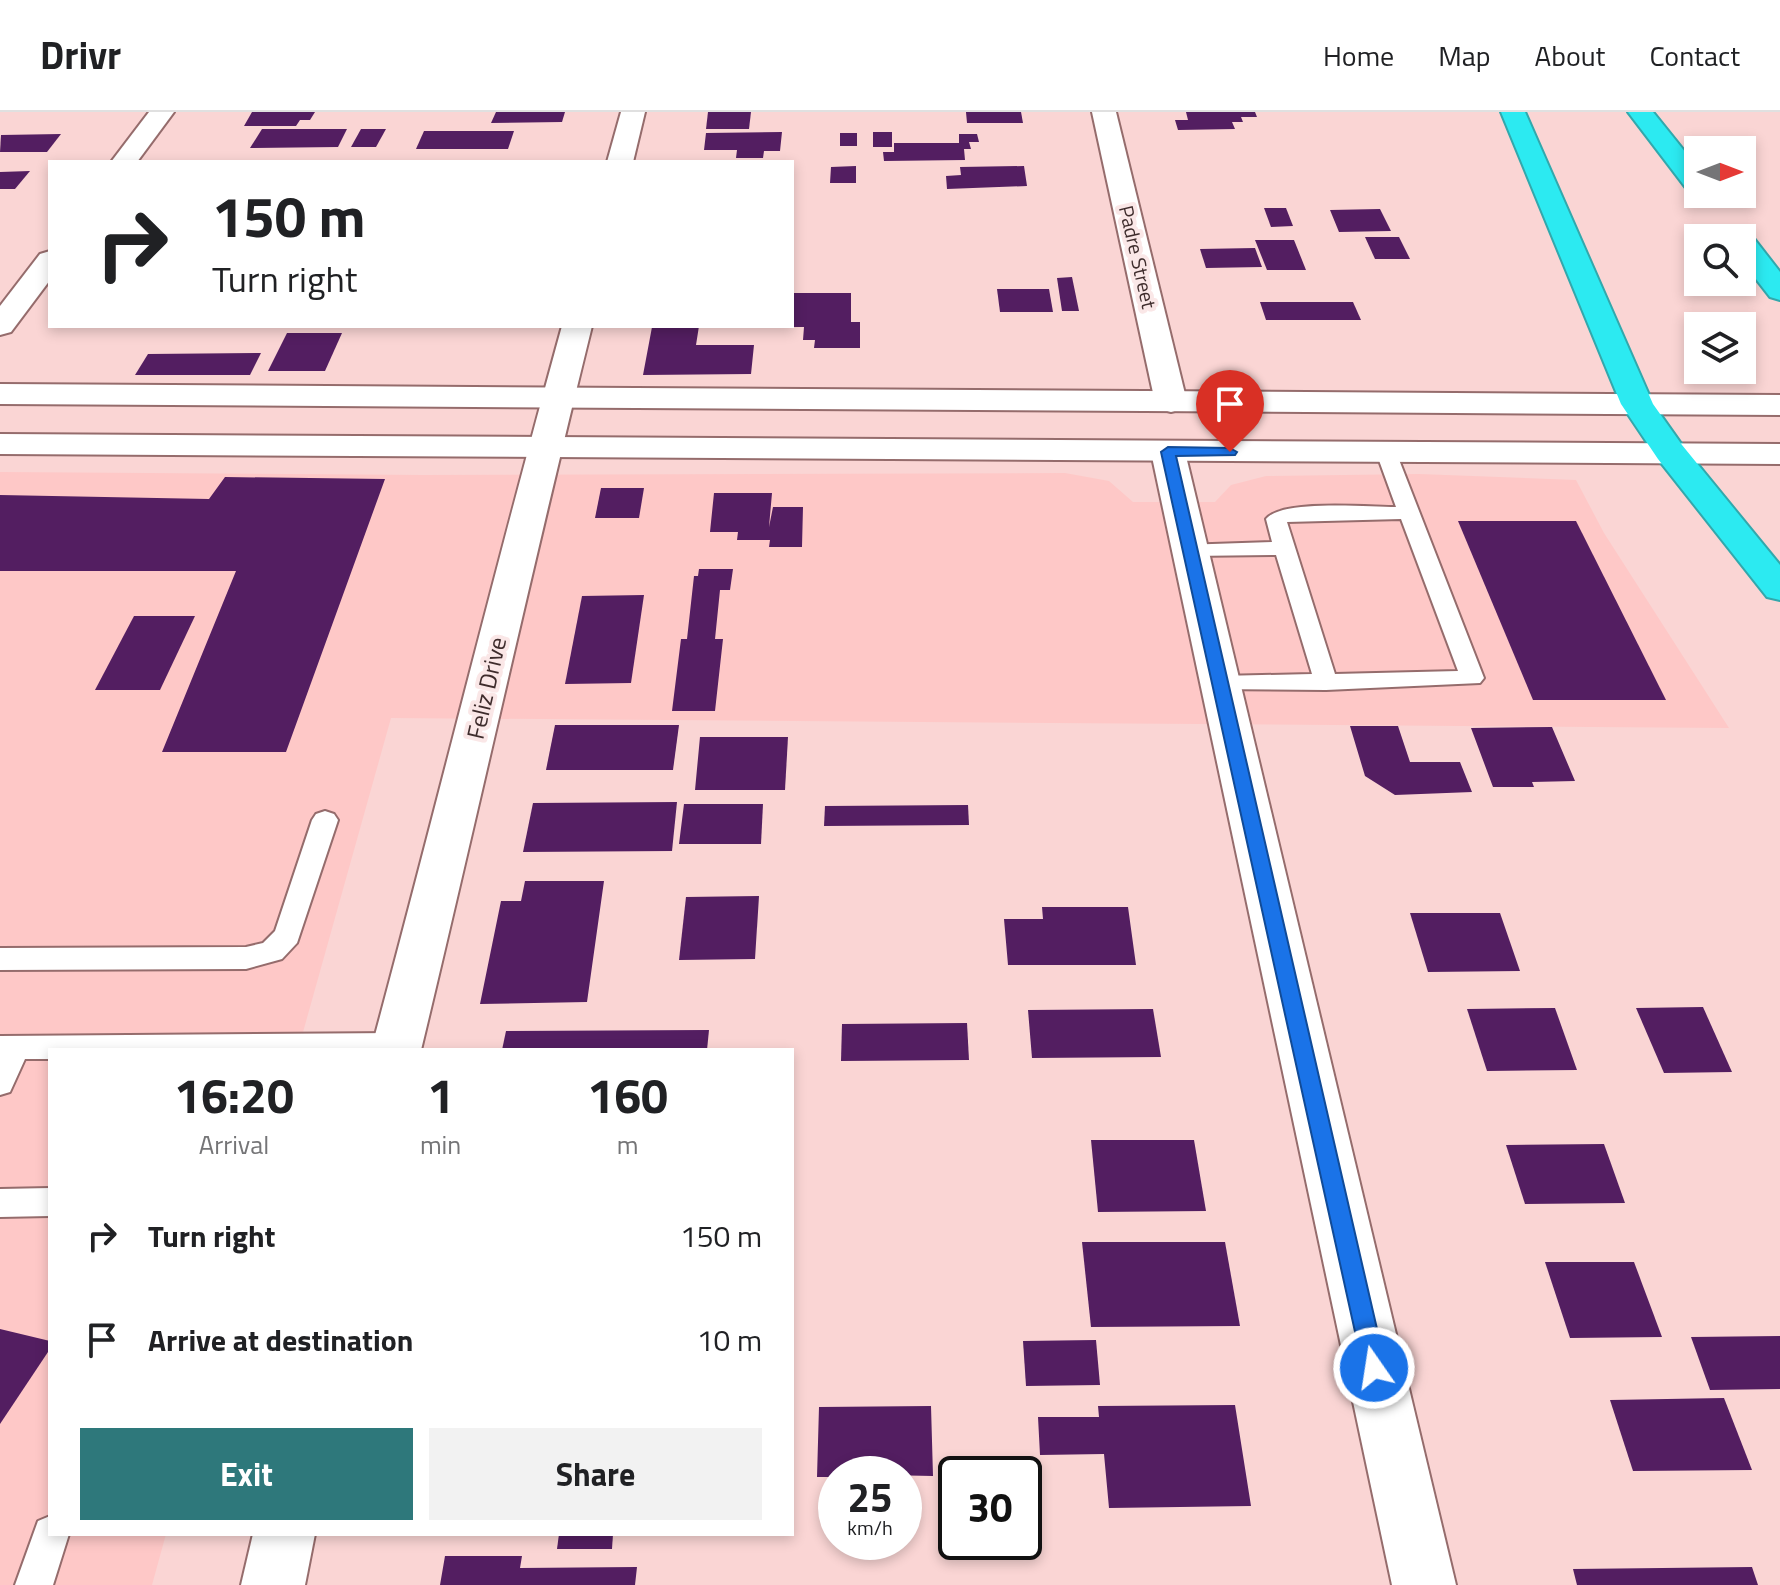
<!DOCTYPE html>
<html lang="en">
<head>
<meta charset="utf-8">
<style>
  body { margin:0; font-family:"Titillium Web",sans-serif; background:#f2f2f2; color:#202124; height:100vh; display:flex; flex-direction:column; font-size:30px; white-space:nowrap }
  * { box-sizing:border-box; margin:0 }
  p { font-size:26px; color:#757577 }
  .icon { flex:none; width:44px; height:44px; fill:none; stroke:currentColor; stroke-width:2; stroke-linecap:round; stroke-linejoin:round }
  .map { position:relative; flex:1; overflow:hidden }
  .drawer { position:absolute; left:48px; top:936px; width:746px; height:488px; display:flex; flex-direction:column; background:#fff; border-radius:0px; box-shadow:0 4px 12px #0003 }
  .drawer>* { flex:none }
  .banner { position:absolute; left:48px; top:48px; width:746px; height:168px; border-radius:0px; box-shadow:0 4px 12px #0003; background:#fff; color:#202124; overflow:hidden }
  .needle { width:52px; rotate:90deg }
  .buttons { position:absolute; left:1684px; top:24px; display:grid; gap:16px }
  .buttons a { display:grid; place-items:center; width:72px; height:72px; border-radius:0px; background:#fff; box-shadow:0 4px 12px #0003; font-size:40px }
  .speed { position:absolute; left:818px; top:1344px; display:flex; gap:16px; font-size:40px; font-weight:700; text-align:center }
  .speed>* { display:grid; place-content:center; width:104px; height:104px; border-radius:50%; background:#fff; box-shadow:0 4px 12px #0003; line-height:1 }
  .speed small { font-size:20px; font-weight:400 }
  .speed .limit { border:4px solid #111; border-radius:12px; background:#fff; color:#111 }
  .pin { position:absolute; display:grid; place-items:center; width:68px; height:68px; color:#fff; margin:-82px -34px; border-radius:50% 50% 50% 0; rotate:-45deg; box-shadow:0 0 8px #0007 }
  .pin .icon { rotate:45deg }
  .me { position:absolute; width:88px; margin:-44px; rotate:347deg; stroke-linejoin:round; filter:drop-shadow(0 0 6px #0008) }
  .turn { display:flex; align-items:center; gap:28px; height:168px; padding:0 32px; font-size:36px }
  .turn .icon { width:104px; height:104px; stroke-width:2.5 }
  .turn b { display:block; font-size:56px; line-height:68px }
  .eta { display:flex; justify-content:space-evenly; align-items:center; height:136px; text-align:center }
  .eta b { font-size:48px; font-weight:700; line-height:56px }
  .cta { display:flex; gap:16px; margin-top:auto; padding:16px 32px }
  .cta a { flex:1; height:92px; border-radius:0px; background:#2e787b; color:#fff; font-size:32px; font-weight:700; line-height:92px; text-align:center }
  .cta a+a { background:#f2f2f2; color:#202124 }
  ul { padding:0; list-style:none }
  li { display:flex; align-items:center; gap:24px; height:104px; padding:0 32px }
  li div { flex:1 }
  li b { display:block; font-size:30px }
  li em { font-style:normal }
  header { display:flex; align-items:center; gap:48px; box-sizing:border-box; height:112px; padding:0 40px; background:#fff; border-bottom:2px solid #e0e0e0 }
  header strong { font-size:38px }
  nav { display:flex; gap:44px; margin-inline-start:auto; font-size:28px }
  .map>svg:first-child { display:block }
</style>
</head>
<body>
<header>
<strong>Drivr</strong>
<nav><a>Home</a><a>Map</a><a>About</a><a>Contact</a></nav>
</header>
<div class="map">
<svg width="1780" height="1473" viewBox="0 0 1780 1473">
  <rect width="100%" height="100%" fill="#fad5d4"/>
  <polygon fill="#fec8c7" points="0,360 422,363 1065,361 1109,369 1133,390 1215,390 1231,373 1266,364 1419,362 1576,368 1604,421 1729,616 391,606 298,938 50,938 50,1422 166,1422 152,1473 0,1473"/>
  <g fill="#531e61">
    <polygon points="252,0 315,0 310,8 300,8 296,14 244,14"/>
    <polygon points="496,0 565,0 562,10 491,11"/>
    <polygon points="708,0 751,0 749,17 706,17"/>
    <polygon points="966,0 1021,0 1023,11 967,11"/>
    <polygon points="1186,0 1255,0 1257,5 1241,5 1243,10 1232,10 1235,17 1178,18 1175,8 1188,8"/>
    <polygon points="262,17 347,17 338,35 250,36"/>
    <polygon points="361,17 386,17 376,35 351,35"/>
    <polygon points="424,19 514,19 508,37 416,37"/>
    <polygon points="782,20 780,39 764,39 763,46 736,46 737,38 704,38 706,21"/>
    <rect x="873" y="20" width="19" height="15"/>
    <rect x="840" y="21" width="17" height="13"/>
    <polygon points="61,22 47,40 0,40 1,23"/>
    <polygon points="959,22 977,22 979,30 969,30 971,37 964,37 965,48 884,49 883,40 894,40 894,31 959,31"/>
    <polygon points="856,54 856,71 830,71 831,55"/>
    <polygon points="1024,54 1027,74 947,77 946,64 961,63 960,55"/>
    <polygon points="30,59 15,77 0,77 0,60"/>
    <polygon points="1264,96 1286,96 1293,114 1271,115"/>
    <polygon points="1380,97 1391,119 1339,120 1330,98"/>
    <polygon points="1365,125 1399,125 1410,147 1375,147"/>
    <polygon points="1255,128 1294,128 1306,158 1267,158"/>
    <polygon points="1255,136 1262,155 1206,156 1200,137"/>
    <polygon points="1072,165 1079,199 1062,199 1057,166"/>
    <polygon points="997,177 1049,177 1053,200 1000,200"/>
    <polygon points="792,181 851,181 851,210 860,210 860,236 814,236 815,228 803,228 804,215 792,215"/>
    <polygon points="1260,190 1353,190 1361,208 1266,208"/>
    <polygon points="663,214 699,214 696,233 754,233 751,262 643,263 652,215"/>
    <polygon points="287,221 342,221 325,259 268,259"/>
    <polygon points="261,241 250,263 135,263 148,242"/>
    <polygon points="225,365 385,367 286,640 162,640 236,459 0,459 0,383 209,387"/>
    <polygon points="601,376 644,376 639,406 595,406"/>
    <polygon points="714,381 772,381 769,415 773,395 803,395 802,435 769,435 770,428 737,428 738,420 710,420"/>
    <polygon points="1458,409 1576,409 1666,588 1533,588"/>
    <polygon points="699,457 733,457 730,478 720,478 715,527 723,527 715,599 672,599 681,527 687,527 694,464 698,464"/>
    <polygon points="644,483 631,571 565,572 582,484"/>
    <polygon points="134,504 195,504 160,578 95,578"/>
    <polygon points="555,613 679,613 673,658 546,658"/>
    <polygon points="1350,614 1398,614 1410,650 1460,650 1472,680 1395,683 1365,664"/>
    <polygon points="1552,615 1575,669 1532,670 1534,675 1493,675 1471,616"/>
    <polygon points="700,625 788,625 785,678 695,678"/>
    <polygon points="677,690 672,739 523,740 533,691"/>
    <polygon points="684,692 763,692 761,732 679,732"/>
    <polygon points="968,693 969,713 824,714 825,694"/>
    <polygon points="525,769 604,769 587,890 480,892 501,789 521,789"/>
    <polygon points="759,784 755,847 679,848 686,785"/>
    <polygon points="1042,795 1128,795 1136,853 1008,853 1004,807 1043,807"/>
    <polygon points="1410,801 1500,801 1520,859 1428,860"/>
    <polygon points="1703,895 1732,960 1664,961 1636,896"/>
    <polygon points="1555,896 1577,958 1487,959 1467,897"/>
    <polygon points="1153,897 1161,945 1032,946 1028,898"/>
    <polygon points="967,911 969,948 841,949 842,912"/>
    <polygon points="709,918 707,938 502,938 506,919"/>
    <polygon points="1091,1028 1194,1028 1206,1099 1098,1100"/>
    <polygon points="1604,1032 1625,1091 1525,1092 1506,1033"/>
    <polygon points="1082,1130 1225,1130 1240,1214 1091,1215"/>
    <polygon points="1545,1150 1634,1150 1662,1225 1570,1226"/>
    <polygon points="0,1217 50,1229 50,1237 0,1312"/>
    <polygon points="1780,1224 1780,1277 1710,1278 1691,1225"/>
    <polygon points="1096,1228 1100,1273 1026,1274 1023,1229"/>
    <polygon points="1724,1286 1752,1358 1633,1359 1610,1288"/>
    <polygon points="1235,1293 1251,1394 1109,1396 1104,1342 1040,1343 1038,1305 1099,1305 1098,1294"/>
    <polygon points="931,1294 933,1364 836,1362 836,1365 817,1365 819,1295"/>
    <polygon points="559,1422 613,1422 612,1437 557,1437"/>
    <polygon points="445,1444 522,1444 520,1456 637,1455 635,1473 440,1473"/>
    <polygon points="1752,1455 1758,1473 1577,1473 1573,1457"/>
  </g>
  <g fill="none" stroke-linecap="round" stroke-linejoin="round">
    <g stroke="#956c6c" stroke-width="4">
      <g id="service">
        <path d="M1386,334l10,6 88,226 -4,5 -154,7 -114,-1 -4,-5 4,-5 8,-3 92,-2 -36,-119 -86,1 -11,-6 3,-5 90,-3 -6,-23c16,-20 103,-12 130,-12l-20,-55zM1401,407l57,152 -123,3 -48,-152z"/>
        <polygon points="325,699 334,702 338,708 297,831 282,847 246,857 0,858 0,836 246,835 263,831 275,819 312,708 316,702"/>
        <polygon points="397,921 407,925 412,933 409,938 50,938 50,947 25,947 10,980 0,983 0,924"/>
        <polygon points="50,1076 50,1104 0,1105 0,1077"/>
        <polygon points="50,1404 50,1422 69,1422 53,1473 15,1473 38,1409"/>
      </g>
    </g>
    <g stroke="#956c6c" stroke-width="4">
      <g id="minor">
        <polygon points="149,0 174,0 137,50 111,50"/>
        <polygon points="621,0 645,0 633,50 607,50"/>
        <polygon points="1092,0 1116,0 1187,290 1182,297 1171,300 1160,297 1155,290"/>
        <polygon points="50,139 50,168 11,220 0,223 0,194 40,142"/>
        <path d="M562,214h30c-60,241 -113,483 -171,724h-50c65,-241 124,-483 191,-724z"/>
        <polygon points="1168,330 1180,333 1185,340 1456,1473 1392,1473 1151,340 1156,333"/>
        <polygon points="253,1422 315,1422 305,1473 241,1473"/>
      </g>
    </g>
    <g stroke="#956c6c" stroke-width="4">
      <g id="tertiary">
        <polygon points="0,272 1780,283 1780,303 0,292"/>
        <polygon points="0,322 1780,332 1780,352 0,342"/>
      </g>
    </g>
    <g stroke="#32a8ac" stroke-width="4">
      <g id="motorway">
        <polygon points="1501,0 1525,0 1653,292 1682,333 1780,453 1780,488 1767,485 1658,347 1621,292"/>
        <polygon points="1628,0 1653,0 1698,56 1698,82 1689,80"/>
        <polygon points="1742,122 1752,124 1780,160 1780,188 1770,185 1742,149 1742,126 1731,126"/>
      </g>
    </g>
    <use href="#service" fill="#fff" fill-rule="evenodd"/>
    <use href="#minor" fill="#fff" fill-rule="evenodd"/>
    <use href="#tertiary" fill="#fff" fill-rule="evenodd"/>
    <use href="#motorway" fill="#2ceaf1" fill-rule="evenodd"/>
  </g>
  <polygon fill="#1a73e8" stroke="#114b97" stroke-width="2" points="1230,336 1237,340 1235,343 1176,344 1386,1256 1383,1264 1374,1267 1366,1264 1363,1256 1161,340 1168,335"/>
  <g text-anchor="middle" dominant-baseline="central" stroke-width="8" stroke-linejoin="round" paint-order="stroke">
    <g font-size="20" fill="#3e2c2c" stroke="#fae7e7">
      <text transform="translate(1138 145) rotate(77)">Padre Street</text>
    </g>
    <g font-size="24" fill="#3e2c2c" stroke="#fae7e7">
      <text transform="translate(486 576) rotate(-77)">Feliz Drive</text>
    </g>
  </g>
</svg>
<div class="buttons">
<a><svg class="needle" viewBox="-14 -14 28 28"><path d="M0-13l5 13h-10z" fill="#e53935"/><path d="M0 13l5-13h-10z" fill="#757577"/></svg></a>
<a><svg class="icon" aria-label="search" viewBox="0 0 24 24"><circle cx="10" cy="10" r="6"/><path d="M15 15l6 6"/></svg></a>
<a><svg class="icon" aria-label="layers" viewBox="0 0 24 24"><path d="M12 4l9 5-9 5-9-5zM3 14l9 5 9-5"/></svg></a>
</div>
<div class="speed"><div>25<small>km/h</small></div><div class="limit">30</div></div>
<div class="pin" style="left:1230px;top:340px;background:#d93025"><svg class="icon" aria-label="arrive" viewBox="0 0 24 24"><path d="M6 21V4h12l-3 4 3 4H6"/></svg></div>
<svg class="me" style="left:1374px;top:1256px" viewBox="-20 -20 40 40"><circle r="17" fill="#1a73e8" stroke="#fff" stroke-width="3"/><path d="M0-11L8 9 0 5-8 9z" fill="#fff"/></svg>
<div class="banner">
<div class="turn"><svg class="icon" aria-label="right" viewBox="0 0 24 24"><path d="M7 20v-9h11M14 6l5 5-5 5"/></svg><div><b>150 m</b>Turn right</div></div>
</div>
<section class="drawer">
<div class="eta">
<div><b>16:20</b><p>Arrival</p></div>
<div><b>1</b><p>min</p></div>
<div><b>160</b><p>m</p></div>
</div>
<ul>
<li><svg class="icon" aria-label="right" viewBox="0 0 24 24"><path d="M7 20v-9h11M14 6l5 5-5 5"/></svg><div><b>Turn right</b></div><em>150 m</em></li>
<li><svg class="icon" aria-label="arrive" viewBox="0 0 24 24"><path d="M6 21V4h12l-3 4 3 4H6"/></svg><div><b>Arrive at destination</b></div><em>10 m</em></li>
</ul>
<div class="cta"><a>Exit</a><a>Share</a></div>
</section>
</div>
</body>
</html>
